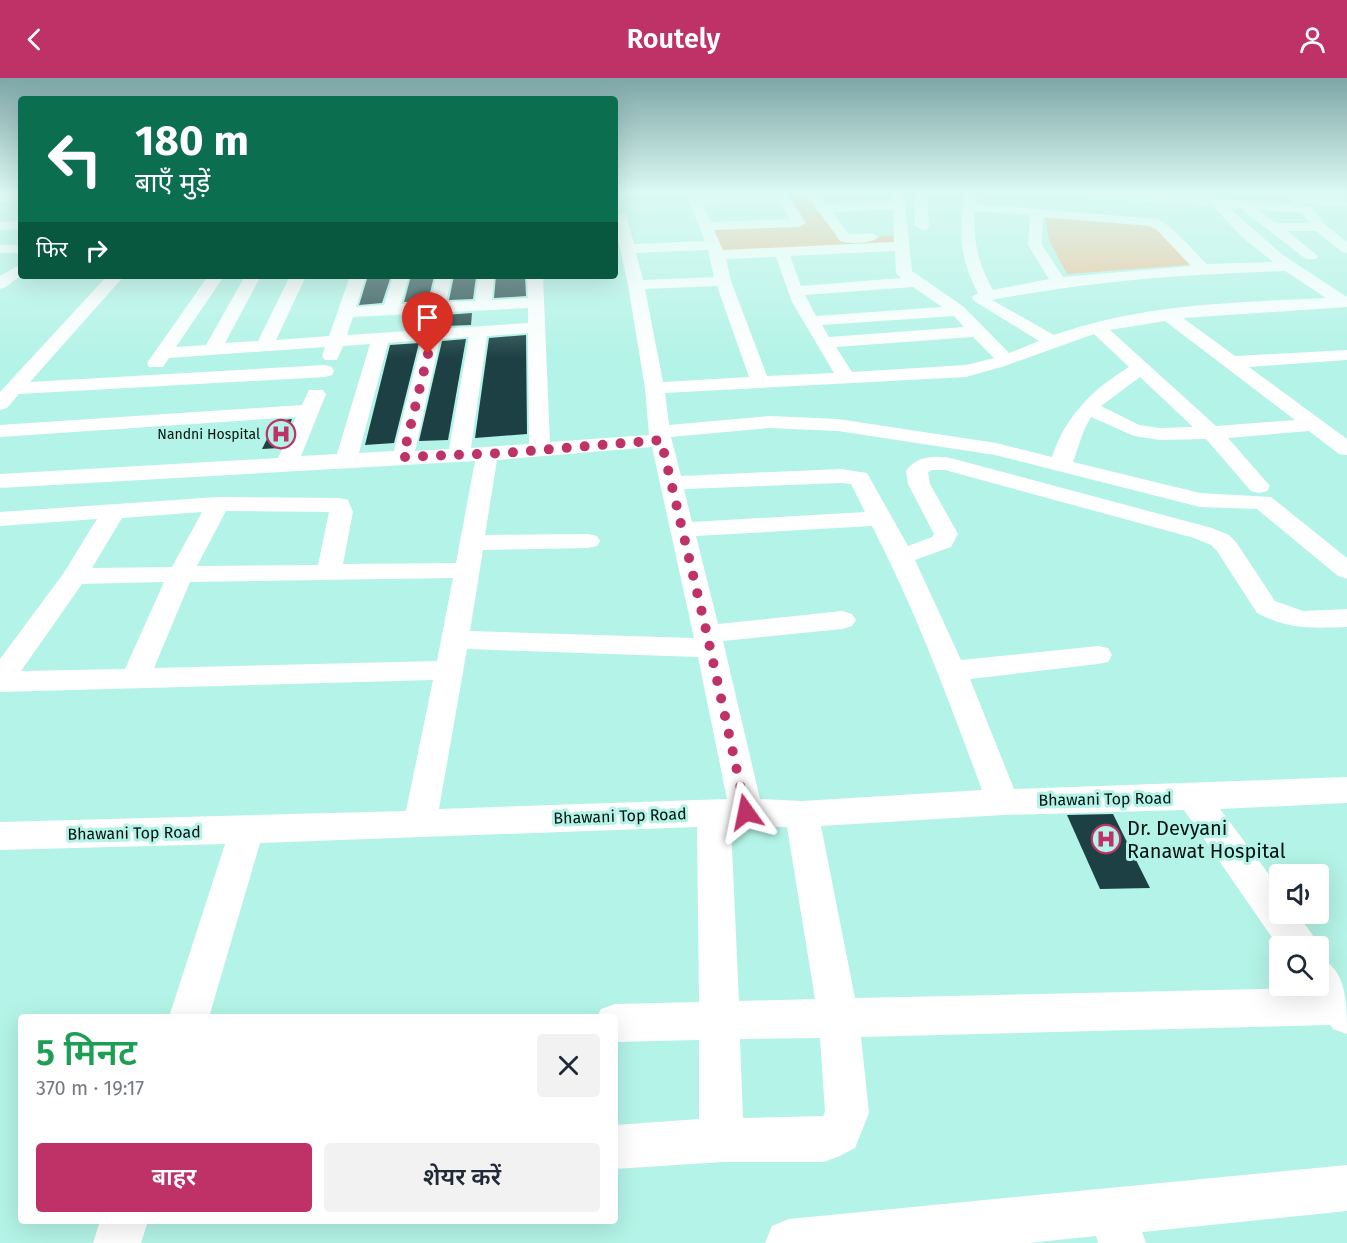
<!DOCTYPE html>
<html lang="hi">
<head>
<meta charset="utf-8">
<style>
  body { margin:0; font-family:"Fira Sans","Noto Sans Devanagari",sans-serif; background:#f2f2f3; color:#1f2937; height:100vh; display:flex; flex-direction:column; font-size:22px; white-space:nowrap }
  * { box-sizing:border-box; margin:0 }
  p { font-size:20px; color:#747a83 }
  .icon { flex:none; width:33px; height:33px; fill:none; stroke:currentColor; stroke-width:2; stroke-linecap:round; stroke-linejoin:round }
  .map { position:relative; flex:1; overflow:hidden }
  .details { position:absolute; left:18px; top:936px; width:600px; height:210px; display:flex; flex-direction:column; background:#fff; border-radius:6px; box-shadow:0 6px 24px #0002 }
  .details>* { flex:none }
  .banner { position:absolute; left:18px; top:18px; width:600px; height:183px; border-radius:6px; box-shadow:0 6px 24px #0002; background:#0b6e4f; color:#fff; overflow:hidden }
  .buttons { position:absolute; left:1269px; top:786px; display:grid; gap:12px }
  .buttons a { display:grid; place-items:center; width:60px; height:60px; border-radius:6px; background:#fff; box-shadow:0 6px 24px #0002; font-size:30px }
  .pin { position:absolute; display:grid; place-items:center; width:51px; height:51px; color:#fff; margin:-62px -26px; border-radius:50% 50% 50% 0; rotate:-45deg; box-shadow:0 0 6px #0007 }
  .pin .icon { rotate:45deg }
  .me { position:absolute; width:66px; margin:-33px; rotate:348deg; stroke-linejoin:round; filter:drop-shadow(0 0 4px #0008) }
  .turn { display:flex; align-items:center; gap:21px; height:126px; padding:0 18px; font-size:27px }
  .turn .icon { width:78px; height:78px; stroke-width:2.5 }
  .turn b { display:block; font-size:42px; line-height:51px }
  .then { display:flex; align-items:center; height:57px; padding:0 18px; background:#0003; gap:12px; font-size:22px }
  .round { display:grid; place-items:center; flex:none; width:63px; height:63px; border-radius:6px; background:#f2f2f3 }
  .summary { display:flex; align-items:center; justify-content:space-between; height:102px; padding:0 18px }
  h1 { font-size:36px; font-weight:600; line-height:45px; color:#1e9e55 }
  .cta { display:flex; gap:12px; margin-top:auto; padding:12px 18px }
  .cta a { flex:1; height:69px; border-radius:6px; background:#be3268; color:#fff; font-size:24px; font-weight:600; line-height:69px; text-align:center }
  .cta a+a { background:#f2f2f3; color:#1f2937 }
  header { display:flex; justify-content:space-between; align-items:center; height:78px; padding:0 18px; background:#be3268; color:#fff; font-size:27px; font-weight:600 }
  .map>svg:first-child { display:block }
</style>
</head>
<body>
<header><svg class="icon" aria-label="back" viewBox="0 0 24 24"><path d="M15 5l-7 7 7 7"/></svg>Routely<svg class="icon" aria-label="person" viewBox="0 0 24 24"><circle cx="12" cy="8" r="4"/><path d="M4 21q1-7 8-7t8 7"/></svg></header>
<div class="map">
<svg width="1347" height="1165" viewBox="0 0 1347 1165">
  <rect width="100%" height="100%" fill="#b4f3e7"/>
  <g fill="#eebb8e">
    <polygon points="780,117 812,117 845,160 901,157 902,168 718,177 705,148 798,145"/>
    <polygon points="1044,136 1153,143 1199,186 1067,196 1049,162"/>
  </g>
  <g fill="#1c4043">
    <polygon points="368,198 391,198 382,225 359,227"/>
    <polygon points="411,198 434,198 428,223 404,224"/>
    <polygon points="454,198 476,198 473,221 449,222"/>
    <polygon points="496,198 525,198 526,218 494,220"/>
    <polygon points="472,235 471,247 443,248 445,237"/>
    <polygon points="526,257 527,356 475,360 489,260"/>
    <polygon points="466,261 448,362 419,363 442,263"/>
    <polygon points="419,265 394,365 365,367 390,267"/>
    <polygon points="292,341 280,370 262,371 276,343"/>
    <polygon points="1113,736 1150,810 1100,811 1067,737"/>
  </g>
  <g fill="none" stroke-linecap="round" stroke-linejoin="round">
    <g fill="#fff" fill-rule="evenodd">
      <polygon points="0,116 21,116 21,123 0,124"/>
      <path d="M686,116h13l1,3 87,-3 19,29 -7,4 -85,3 9,20 171,-8 -1,-33 -61,3 17,22 23,-1 7,4c-7,7 -29,7 -39,4l-34,-47h13l7,10 66,-3v-7h12l8,77 52,36 45,46 30,-12 -65,-40 -2,-4 6,-4c-18,-33 -20,-62 -13,-99h12l-1,10 182,15c16,8 35,32 49,45l66,-2 -32,-26 -28,-30 -123,-8 -6,-4h69l153,11 5,1 13,18 23,18v11l-5,-1 -26,-21h-29l31,25 -2,3h-10l-66,-51h-11l54,47 64,42v10l-164,11 52,38 112,-6v10l-98,7 98,72v16l-8,-1 -30,-23 -81,7 42,48 -3,5 -8,2 -8,-2 -45,-52 -46,1 -26,-4 -43,-19 -7,13 -11,32 127,31 71,4 76,61v21l-9,-3 -81,-67 -57,-2 -205,-52 -157,-24 -69,-3 -98,9 10,39 160,-7 26,4 41,73 24,-9 2,-3 -26,-50 -2,-13c11,-16 31,-16 48,-12l258,69 17,7 7,7 39,59 28,10 44,-2v18c-36,1 -57,3 -90,-14l-40,-62 -6,-6 -17,-7 -249,-68h-13l-4,2 2,12 28,50 -7,13 -36,13 46,100 137,-14 10,2 4,7 -4,7 -10,2 -128,15 44,110 333,-12v26l-127,6 60,80v25h17l15,20 6,12h-38v3l-96,-139 -181,5 -182,11 34,172 450,-10 -1,-2h14v-30c29,14 29,46 29,78l-14,-5 -3,-4 -469,12 8,76 -14,35 -15,8 -16,6h-102l-107,7v-44l84,-6v-79l-84,2v-25h-18l4,-8 14,-5 84,-2 -2,-175 -437,16 -51,174h-40l56,-173 -225,6v-28l406,-11 27,-131 -433,12v-33l63,-85 34,-55 -97,7v-14l218,-15 122,1 8,2 5,12 -10,52 113,-1 19,-102 -475,27v-14l278,-16 18,-41 -296,20v-12l302,-20 7,-15h14l3,4 -25,62 36,-2 33,-110 -27,2 -6,14h-12l-3,-4 3,-9 -156,11 -6,9h-14l-2,-4 61,-87h16l-48,71 30,-2 39,-69h16l-36,67 33,-2 32,-65h16l-30,64 53,-4 21,-60h16l-10,31 28,-2 9,-29h16l-8,28 29,-1 6,-27h16l-6,26 29,-1 3,-25h16l-2,24 36,-2 -1,-22h16l7,166 99,-7 -4,-47 -17,-103 -13,-60v-12l10,1 2,3 7,27 71,-3zM779,124l11,17 -79,3 -8,-17zM1258,132l44,3 7,10h-33zM975,133l55,4 -2,30 21,34 -56,11c-15,-26 -20,-49 -18,-79zM1043,139l107,9 7,4 34,36 -128,11 -21,-32zM708,172l6,27 -71,3 -7,-27zM895,173l1,22 5,5 -100,8 -11,-30zM776,179l16,45 42,71 -67,3 -36,-95 -5,-22zM1285,193l41,27c-90,4 -186,6 -272,37l-62,-35c97,-19 194,-26 293,-29zM717,208l32,91 -86,5 -18,-93zM913,209l29,20 -126,9 -11,-21zM528,230v15l-181,12 6,-18zM954,238l10,11 -135,10 -7,-12zM1165,243l130,99 -79,6 -106,-96zM528,255l1,111 -58,4 16,-112zM1094,256l35,33c-37,23 -63,48 -77,90l-56,-14 -158,-24 -69,-3 -100,9 -4,-32 301,-16 39,-11zM469,259l-20,112 -34,2 25,-112zM973,259l21,21 -28,7 -114,7 -16,-25zM422,262l-28,111 -35,2 29,-110zM1140,299l53,50 -33,1 -21,-3 -38,-19zM652,369l42,191 -224,-7 13,-81 105,-2 9,-2 3,-5 -3,-5 -9,-2 -103,1 12,-75zM841,405l10,1 14,28 -173,10 -8,-33zM226,433l103,1 -11,53 -121,1zM202,434l-30,55 -80,1 30,-50zM872,448c44,85 77,175 110,264l-180,11 -42,-2 -37,-158 119,-12 10,-3 4,-6 -4,-6 -10,-3 -124,13 -22,-88zM453,500l-16,83 -283,7 36,-86zM164,504l-39,87 -104,2 61,-87zM467,571l231,8 29,142 -288,10zM731,748l56,1 28,172 -76,2zM820,960l5,74 -2,4 -80,2 -3,-79z"/>
      <polygon points="915,116 927,116 929,148 927,151 922,152 915,148"/>
      <polygon points="1298,118 1347,121 1347,129 1293,125 1292,122 1293,119"/>
      <polygon points="21,143 21,151 0,152 0,144"/>
      <rect x="0" y="167" width="21" height="8"/>
      <polygon points="17,188 21,189 21,197 6,209 0,211 0,198"/>
      <polygon points="107,198 124,198 30,304 325,287 332,289 334,293 332,297 325,299 19,316 7,330 0,332 0,314"/>
      <polygon points="1347,1087 1347,1133 1142,1154 1146,1165 1098,1165 1096,1158 1029,1165 765,1165 772,1148 789,1141"/>
      <polygon points="100,1143 148,1143 141,1165 93,1165"/>
    </g>
  </g>
  <linearGradient id="sky" x2="0" y2="1"><stop stop-color="#7da6a7"/><stop offset="0.41" stop-color="#ddfaf4"/><stop offset="1" stop-color="#ddfaf4" stop-opacity="0"/></linearGradient>
  <rect width="1347" height="280" fill="url(#sky)"/>
  <g fill="none" stroke-linecap="round" stroke-linejoin="round">
    <polyline stroke="#be3268" stroke-width="10" stroke-dasharray="0 18" points="428,276 403,379 505,375 661,362 707,556 746,734"/>
  </g>
  <defs>
    <g id="hospital-ring" transform="scale(1.5)"><circle r="9.5" fill="#b4f3e7" stroke="#be3268" stroke-width="1.5"/><path d="M-5-5h3v3.5h4V-5h3V5h-3V1.5h-4V5h-3Z" fill="#be3268"/></g>
  </defs>
  <g fill-rule="evenodd">
    <use href="#hospital-ring" x="281" y="356"/>
    <use href="#hospital-ring" x="1106" y="761"/>
  </g>
  <g text-anchor="middle" dominant-baseline="central" stroke-width="6" stroke-linejoin="round" paint-order="stroke">
    <g font-size="14" fill="#00120f" stroke="#b4f3e7" text-anchor="end">
      <text x="260" y="356">Nandni Hospital</text>
    </g>
    <g font-size="16" fill="#00120f" stroke="#b4f3e7">
      <text transform="translate(1105 721) rotate(-1)">Bhawani Top Road</text>
      <text transform="translate(620 738) rotate(-2)">Bhawani Top Road</text>
      <text transform="translate(134 755) rotate(-1)">Bhawani Top Road</text>
    </g>
    <g font-size="20" fill="#00120f" stroke="#b4f3e7" text-anchor="start">
      <text x="1127" y="750">Dr. Devyani<tspan x="1127" dy="23">Ranawat Hospital</tspan></text>
    </g>
  </g>
</svg>
<div class="buttons">
<a><svg class="icon" aria-label="sound" viewBox="0 0 24 24"><path d="M4 9h4l5-4v14l-5-4H4zM17 9q2 3 0 6"/></svg></a>
<a><svg class="icon" aria-label="search" viewBox="0 0 24 24"><circle cx="10" cy="10" r="6"/><path d="M15 15l6 6"/></svg></a>
</div>
<div class="pin" style="left:428px;top:276px;background:#d93025"><svg class="icon" aria-label="arrive" viewBox="0 0 24 24"><path d="M6 21V4h12l-3 4 3 4H6"/></svg></div>
<svg class="me" style="left:746px;top:734px" viewBox="-20 -20 40 40"><path d="M0-17L14 15 0 8-14 15z" fill="#be3268" stroke="#fff" stroke-width="4"/></svg>
<div class="banner">
<div class="turn"><svg class="icon" aria-label="left" viewBox="0 0 24 24"><path d="M17 20v-9H6M10 6l-5 5 5 5"/></svg><div><b>180 m</b>बाएँ मुड़ें</div></div>
<div class="then">फिर<svg class="icon" aria-label="right" viewBox="0 0 24 24"><path d="M7 20v-9h11M14 6l5 5-5 5"/></svg></div>
</div>
<section class="details">
<div class="summary"><div><h1>5 मिनट</h1><p>370 m · 19:17</p></div><a class="round"><svg class="icon" aria-label="close" viewBox="0 0 24 24"><path d="M6 6l12 12M18 6L6 18"/></svg></a></div>
<div class="cta"><a>बाहर</a><a>शेयर करें</a></div>
</section>
</div>
</body>
</html>
